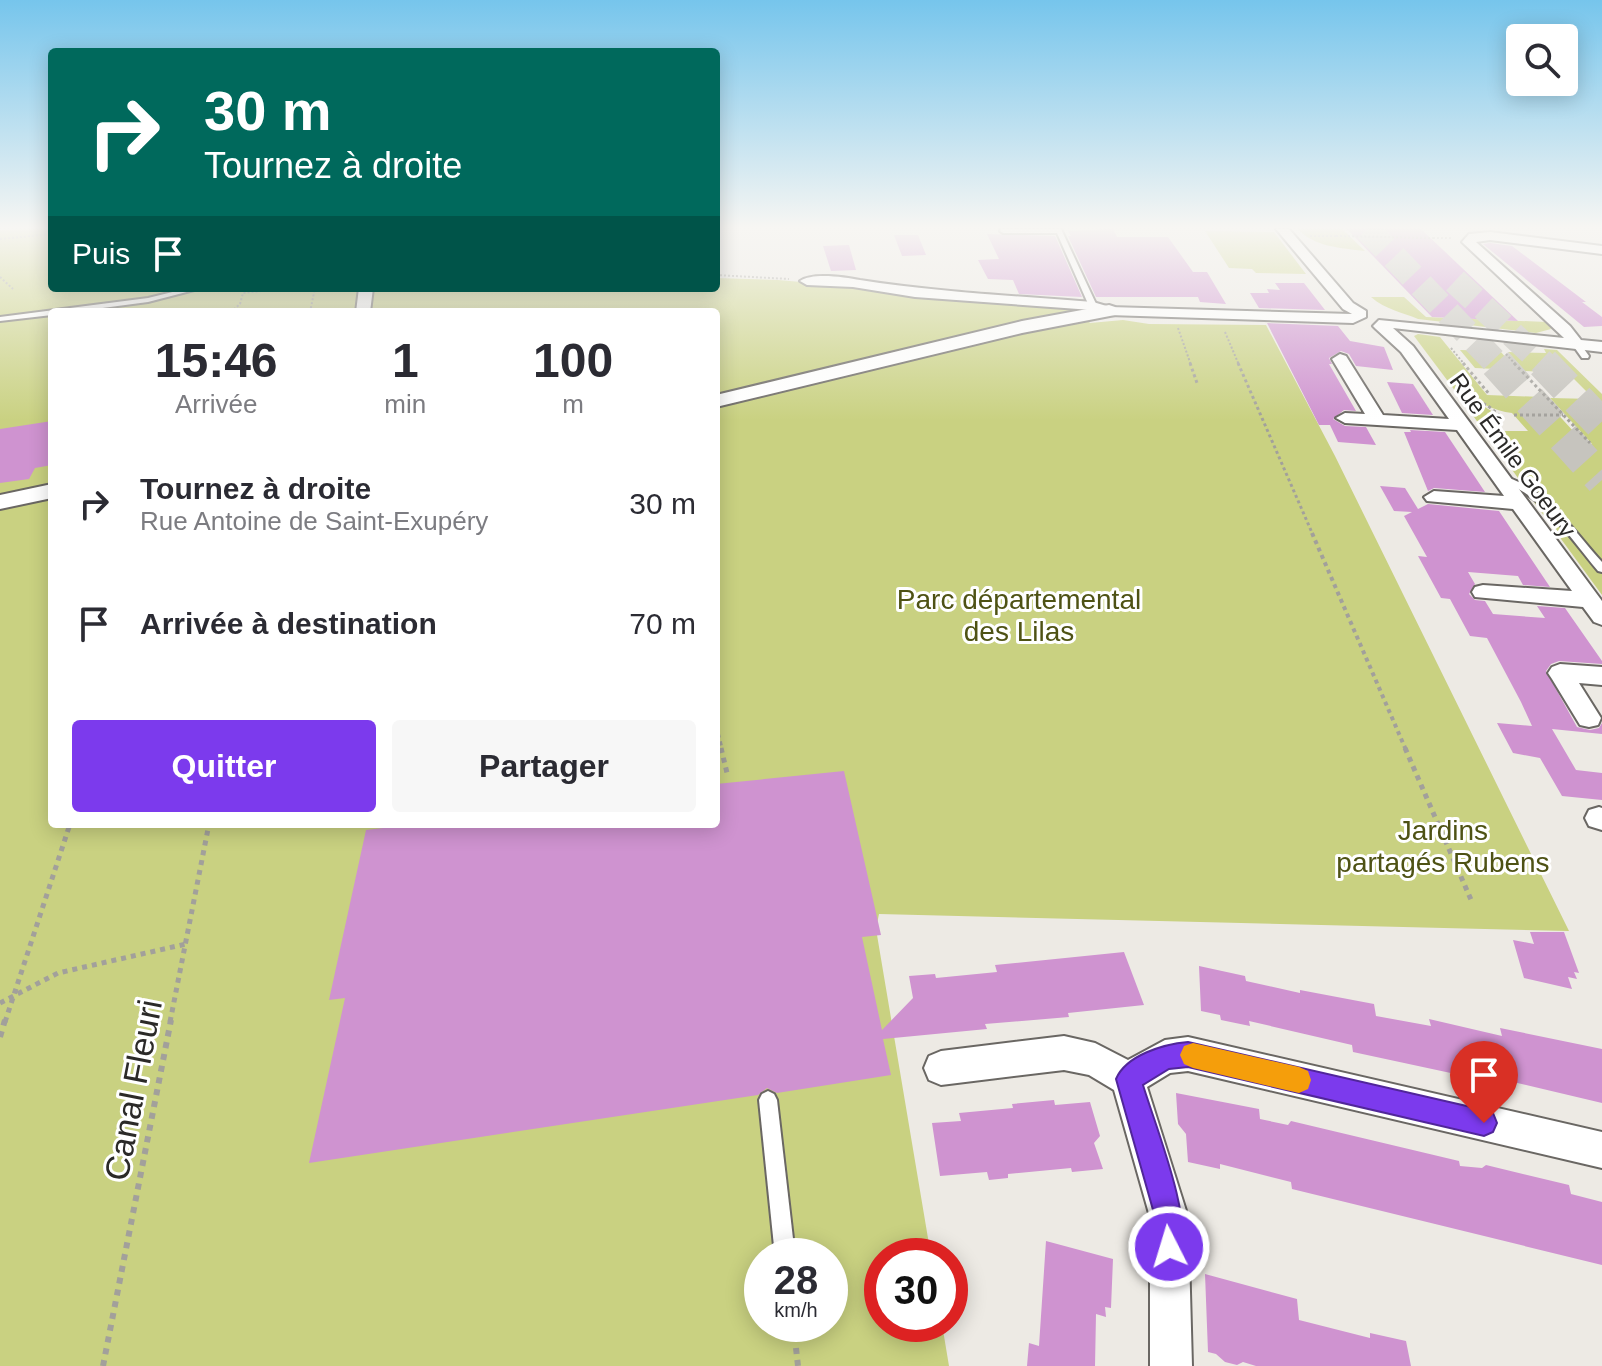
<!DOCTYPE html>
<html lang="fr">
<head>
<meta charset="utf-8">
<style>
  body { margin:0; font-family:Helvetica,sans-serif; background:#f7f7f7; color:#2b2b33; height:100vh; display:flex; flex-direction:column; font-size:30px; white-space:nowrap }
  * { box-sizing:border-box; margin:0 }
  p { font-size:26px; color:#7c7c81 }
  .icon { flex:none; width:44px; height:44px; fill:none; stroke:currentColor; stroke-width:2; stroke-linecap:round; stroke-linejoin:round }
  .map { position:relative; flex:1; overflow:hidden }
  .panel { position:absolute; left:48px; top:308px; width:672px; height:520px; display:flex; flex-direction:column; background:#fff; border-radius:8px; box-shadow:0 4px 20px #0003 }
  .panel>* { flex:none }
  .banner { position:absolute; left:48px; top:48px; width:672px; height:244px; border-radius:8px; box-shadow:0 4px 20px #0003; background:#00695c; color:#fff; overflow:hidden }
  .fabs { position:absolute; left:1506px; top:24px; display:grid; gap:16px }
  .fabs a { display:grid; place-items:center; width:72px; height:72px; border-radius:8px; background:#fff; box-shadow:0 4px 20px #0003; font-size:40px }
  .speed { position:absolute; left:744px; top:1238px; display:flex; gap:16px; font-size:40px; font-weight:700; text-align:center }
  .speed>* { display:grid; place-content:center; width:104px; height:104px; border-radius:50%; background:#fff; box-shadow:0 4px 20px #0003; line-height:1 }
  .speed small { font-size:20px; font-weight:400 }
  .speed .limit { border:12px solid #d22; background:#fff; color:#111 }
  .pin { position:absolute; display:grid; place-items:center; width:68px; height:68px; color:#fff; margin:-82px -34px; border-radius:50% 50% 50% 0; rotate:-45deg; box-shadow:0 0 8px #0007 }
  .pin .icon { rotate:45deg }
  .me { position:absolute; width:88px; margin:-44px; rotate:355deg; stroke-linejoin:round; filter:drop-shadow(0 0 6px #0008) }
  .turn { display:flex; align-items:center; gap:28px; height:168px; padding:0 24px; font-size:36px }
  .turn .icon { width:104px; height:104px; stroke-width:2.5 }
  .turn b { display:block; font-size:56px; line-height:68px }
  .then { display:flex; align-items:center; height:76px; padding:0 24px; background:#0003; gap:16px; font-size:30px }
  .eta { display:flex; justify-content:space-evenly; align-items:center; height:136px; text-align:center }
  .eta b { font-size:48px; font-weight:800; line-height:56px }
  .button { display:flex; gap:16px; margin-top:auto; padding:16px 24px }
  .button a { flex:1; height:92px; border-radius:8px; background:#7c3aed; color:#fff; font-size:32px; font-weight:800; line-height:92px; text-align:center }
  .button a+a { background:#f7f7f7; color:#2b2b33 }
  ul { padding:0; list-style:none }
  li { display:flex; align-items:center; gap:24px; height:120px; padding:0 24px }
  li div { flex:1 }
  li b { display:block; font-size:30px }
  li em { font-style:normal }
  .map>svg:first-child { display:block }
</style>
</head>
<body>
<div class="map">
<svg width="1602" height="1366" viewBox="0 0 1602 1366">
  <rect width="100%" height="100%" fill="#edeae4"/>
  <g fill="#c9d181" fill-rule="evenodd">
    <path d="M52,229v59h664v-10l62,2 302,26 10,17 33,-3 26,4 117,1 69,131 234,475 -690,-17 -3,15 55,327h-49v68h60l7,42h-949v-1136zM52,312h664v512h-664zM762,1256h68v68h-68z"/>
    <path d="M1298,229h44l23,22c-24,-3 -51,-4 -67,-22z"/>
    <polygon points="1205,231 1274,232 1306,274 1256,273 1252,269 1229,268"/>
    <path d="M1371,297h33l22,20 121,5 4,7 -15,4 -118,-14c-16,-7 -32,-9 -47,-22z"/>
    <path d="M1418,334l22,3 47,58 55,2 43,47h7l-42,-46 44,1 -26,-26 -43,-2 -17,-19 38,1 -2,-4 13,1 45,44v201l-68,-93h14l-30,-24 -57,-79 16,3 16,10 -6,1 16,18h25l-16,-18c-18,-1 -34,-14 -53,-17l-45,-60z"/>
    <polygon points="1460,350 1500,351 1517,370 1475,368"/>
  </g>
  <g fill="#cf93d0">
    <polygon points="1113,229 1117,237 1168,237 1193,272 1207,272 1226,304 1200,302 1198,297 1096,297 1068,236 1071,236 1068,231"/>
    <polygon points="1347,229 1421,229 1518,321 1432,317"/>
    <polygon points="987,234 1055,236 1082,297 1019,294 1013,280 988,279 978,260 999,259"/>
    <polygon points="894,235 918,235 926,255 902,256"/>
    <polygon points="1490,243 1512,246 1586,302 1582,302 1602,317 1602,326 1584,327 1483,244"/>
    <polygon points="849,245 856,270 831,271 823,246"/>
    <polygon points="1275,283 1304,283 1325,310 1259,308 1250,293 1269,293 1267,289 1280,290"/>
    <polygon points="1267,323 1338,326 1350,341 1384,347 1393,370 1356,366 1349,354 1341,351 1329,358 1332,364 1329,364 1356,411 1344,410 1333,419 1345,426 1366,427 1376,445 1338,442 1330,425 1319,425"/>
    <polygon points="1387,382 1413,384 1433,415 1402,413"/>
    <polygon points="52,421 52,465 35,468 29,479 0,483 0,429"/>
    <polygon points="1410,430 1445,432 1485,492 1434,488 1428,491 1404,432 1411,432"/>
    <polygon points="1380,486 1405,488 1418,509 1428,504 1499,511 1550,587 1523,585 1518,576 1468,572 1475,584 1469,594 1475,600 1485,601 1493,614 1545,618 1537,606 1565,608 1602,661 1602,664 1559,661 1551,664 1546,671 1577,727 1590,730 1599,728 1602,723 1602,734 1552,729 1576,770 1602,773 1602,800 1562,796 1540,758 1513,753 1497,723 1532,726 1521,702 1487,638 1470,636 1450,599 1441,598 1418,556 1427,557 1404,516 1412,512 1394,511"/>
    <polygon points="844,771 881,935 862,937 882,1030 913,998 909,976 935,974 936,978 997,972 995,965 1124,952 1144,1005 1068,1013 1069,1017 985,1024 987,1029 883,1039 891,1075 777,1093 767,1088 758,1095 309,1163 345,998 329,1000 366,830 418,824 716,824 716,784"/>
    <polygon points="1530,932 1564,932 1579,973 1574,972 1577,979 1568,977 1572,989 1524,978 1513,940 1534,944"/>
    <polygon points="1199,966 1245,976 1246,981 1300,993 1300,990 1374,1004 1376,1016 1431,1026 1429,1019 1502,1036 1500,1028 1602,1049 1602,1103 1458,1069 1460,1075 1353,1052 1352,1045 1249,1021 1250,1026 1221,1020 1220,1015 1201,1011"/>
    <polygon points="1176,1093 1259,1109 1260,1119 1288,1125 1291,1121 1459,1161 1460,1166 1482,1168 1486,1165 1569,1185 1571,1194 1602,1202 1602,1265 1292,1189 1291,1182 1220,1164 1220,1169 1188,1162 1186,1134 1178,1124"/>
    <polygon points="1054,1100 1055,1105 1090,1102 1100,1136 1094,1143 1103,1169 1072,1172 1071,1168 1008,1174 1008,1178 989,1180 987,1172 940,1176 932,1123 961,1121 959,1113 1013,1108 1012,1104"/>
    <polygon points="1046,1241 1113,1259 1111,1308 1105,1307 1106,1317 1096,1314 1095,1366 1027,1366 1029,1343 1039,1346"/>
    <polygon points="1205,1274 1297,1299 1299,1320 1370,1338 1370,1333 1406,1341 1411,1366 1256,1366 1243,1362 1237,1365 1225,1362 1216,1354 1208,1352"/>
  </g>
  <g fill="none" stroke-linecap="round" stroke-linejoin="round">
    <g stroke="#c6c4be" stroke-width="26" stroke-dasharray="26 13" stroke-linecap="butt">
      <polyline points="1367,229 1498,365"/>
      <polyline points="1455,281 1545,365"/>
    </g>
    <g stroke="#c6c4be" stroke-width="33" stroke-dasharray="33 17" stroke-linecap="butt">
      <polyline points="1496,363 1602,480"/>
      <polyline points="1543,363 1602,425"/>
    </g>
    <g stroke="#6a6763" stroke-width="4">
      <g id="service">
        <polygon points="1001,229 1061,229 1097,306 1096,308 1089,306 1057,233 1003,233 1000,231"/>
        <polygon points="189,288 202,288 148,302 72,312 52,312 52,315 0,321 0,317 148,298"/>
        <polygon points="1573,342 1579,342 1589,356 1588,358 1582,358 1572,344"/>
        <path d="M1499,475c46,11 73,54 103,87v10l-4,-1c-28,-33 -57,-80 -102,-91l-2,-2z"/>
        <polygon points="768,1091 774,1094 777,1100 795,1256 775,1256 759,1100 762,1094"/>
        <polygon points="783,1324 803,1324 800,1336 793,1339 786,1336"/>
      </g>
    </g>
    <g stroke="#6a6763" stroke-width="4">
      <g id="minor">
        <path d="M1276,229h13l64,74 13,8v6l-13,6 -244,-8 -17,-5 -177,-13 -62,-10 -46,-2 -7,-4c12,-9 45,-4 60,-1 77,12 155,16 233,22l17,5 242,7 -9,-5z"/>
        <polygon points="1490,232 1602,246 1602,254 1490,240 1476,242 1570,326 1581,340 1602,342 1602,352 1393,328 1413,346 1602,601 1602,625 1594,622 1583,607 1475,597 1472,592 1475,587 1483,585 1572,591 1513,509 1427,501 1424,497 1434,491 1504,496 1457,430 1345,423 1336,418 1345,413 1365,414 1332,359 1340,354 1346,356 1383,415 1449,419 1401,352 1376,329 1373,326 1379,320 1564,338 1462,242 1469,234"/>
        <polygon points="359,288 373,288 370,312 356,312"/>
        <polygon points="1560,664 1602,667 1602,685 1579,683 1601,718 1598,725 1589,727 1580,725 1552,679 1548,673 1552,667"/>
        <polygon points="1599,807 1602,808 1602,830 1589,826 1585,818 1589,810"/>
        <polygon points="1064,1036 1095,1043 1128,1060 1165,1040 1188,1037 1602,1132 1602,1168 1188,1071 1170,1073 1147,1087 1188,1217 1192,1366 1150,1366 1150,1217 1114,1090 1089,1075 1064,1070 941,1085 929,1080 924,1068 929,1056 941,1051"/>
      </g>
    </g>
    <g stroke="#6a6763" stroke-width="4">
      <g id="tertiary">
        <polygon points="1109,305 1115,307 1118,311 1115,315 1022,333 716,407 716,395 1022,321"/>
        <polygon points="52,484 52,498 0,509 0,495"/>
      </g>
    </g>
    <g stroke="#a2a09b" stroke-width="2" stroke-dasharray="2 2" stroke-linecap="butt">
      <polyline points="1310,236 1336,236"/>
      <polyline points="1433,238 1452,238"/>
      <polyline points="0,239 52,234"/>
      <polyline points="716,275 789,279"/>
      <polyline points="0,277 13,289"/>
      <polyline points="231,312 240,304 243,293 289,288"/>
      <polyline points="310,312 315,288"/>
      <polyline points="1178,328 1191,365"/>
      <polyline points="1225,332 1239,365"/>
      <polyline points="1451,348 1465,365"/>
      <polyline points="1506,354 1516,365"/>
    </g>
    <g stroke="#a2a09b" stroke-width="3" stroke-dasharray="3 3" stroke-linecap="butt">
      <polyline points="1190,363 1197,383"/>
      <polyline points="1238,363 1313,535"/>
      <polyline points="1463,363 1490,395"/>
      <polyline points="1514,363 1590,443"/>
      <polyline points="1466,398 1487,405 1499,415"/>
      <polyline points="1514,415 1563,415"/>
    </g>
    <g stroke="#a2a09b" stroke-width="4" stroke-dasharray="4 4" stroke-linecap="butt">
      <polyline points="1312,533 1406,750"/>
      <polyline points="716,726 722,750"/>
    </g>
    <g stroke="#a2a09b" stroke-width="5" stroke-dasharray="5 5" stroke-linecap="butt">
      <polyline points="721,748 728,777"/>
      <polyline points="1405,748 1472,902"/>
      <polyline points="0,1003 58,973 186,944"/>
      <polyline points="5,1022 70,824"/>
      <polyline points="170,1022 209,824"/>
    </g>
    <g stroke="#a2a09b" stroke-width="6" stroke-dasharray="6 6" stroke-linecap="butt">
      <polyline points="0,1037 5,1020"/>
      <polyline points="796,1348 798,1366"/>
      <polyline points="103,1366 171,1020"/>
    </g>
    <use href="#service" fill="#fff" fill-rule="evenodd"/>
    <use href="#minor" fill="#fff" fill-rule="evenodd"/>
    <use href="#tertiary" fill="#fff" fill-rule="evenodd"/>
    <polyline stroke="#a2a09b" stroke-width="2" stroke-dasharray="2 2" stroke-linecap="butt" points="1336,236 1433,238"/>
  </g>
  <linearGradient id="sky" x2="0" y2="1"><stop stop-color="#76c5ec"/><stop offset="0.54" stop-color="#f7f6f3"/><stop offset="1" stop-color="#f7f6f3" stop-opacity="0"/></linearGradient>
  <rect width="1602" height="421" fill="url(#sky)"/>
  <path fill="#7c3aed" stroke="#51269a" stroke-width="2" d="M1188,1042l296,68 9,3 4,10 -4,9 -9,4 -296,-69 -19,2 -26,16c12,40 51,136 37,172l-11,4 -10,-4 -4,-10v-30l-39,-138c10,-24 48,-35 72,-37z"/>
  <polygon fill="#f59e0b" points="1193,1043 1299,1067 1308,1071 1311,1080 1308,1089 1299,1093 1193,1068 1184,1064 1180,1055 1184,1046"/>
  <g text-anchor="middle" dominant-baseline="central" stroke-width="6" stroke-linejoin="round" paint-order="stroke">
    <g font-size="24" fill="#2b2a28" stroke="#fff">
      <text transform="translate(1513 455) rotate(54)">Rue Émile Goeury</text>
    </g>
    <g font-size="28" fill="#4e5214" stroke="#fff">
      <text x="1019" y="599">Parc départemental<tspan x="1019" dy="32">des Lilas</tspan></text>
      <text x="1443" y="830">Jardins<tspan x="1443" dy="32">partagés Rubens</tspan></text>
    </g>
    <g font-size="34" fill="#2b2a28" stroke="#fff">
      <text transform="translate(133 1090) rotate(-79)">Canal Fleuri</text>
    </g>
  </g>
</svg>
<div class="fabs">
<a><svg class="icon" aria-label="search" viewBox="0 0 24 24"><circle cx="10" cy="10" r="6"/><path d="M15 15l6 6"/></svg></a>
</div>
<div class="speed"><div>28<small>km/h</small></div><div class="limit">30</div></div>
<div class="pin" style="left:1484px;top:1123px;background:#d93025"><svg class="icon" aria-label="arrive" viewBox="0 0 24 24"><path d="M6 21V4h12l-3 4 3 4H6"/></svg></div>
<svg class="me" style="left:1169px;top:1247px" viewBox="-20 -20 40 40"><circle r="17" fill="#7c3aed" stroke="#fff" stroke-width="3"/><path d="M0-11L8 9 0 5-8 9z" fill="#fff"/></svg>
<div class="banner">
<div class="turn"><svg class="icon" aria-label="right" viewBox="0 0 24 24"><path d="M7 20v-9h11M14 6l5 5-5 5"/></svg><div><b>30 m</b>Tournez à droite</div></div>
<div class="then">Puis<svg class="icon" aria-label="arrive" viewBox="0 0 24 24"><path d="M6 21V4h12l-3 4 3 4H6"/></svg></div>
</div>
<section class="panel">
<div class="eta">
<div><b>15:46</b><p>Arrivée</p></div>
<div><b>1</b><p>min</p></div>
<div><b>100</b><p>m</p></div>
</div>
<ul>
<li><svg class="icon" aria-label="right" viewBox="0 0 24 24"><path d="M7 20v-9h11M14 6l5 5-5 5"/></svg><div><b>Tournez à droite</b><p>Rue Antoine de Saint-Exupéry</p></div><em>30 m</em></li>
<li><svg class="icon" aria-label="arrive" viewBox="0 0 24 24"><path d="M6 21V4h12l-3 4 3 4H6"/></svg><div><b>Arrivée à destination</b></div><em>70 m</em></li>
</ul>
<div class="button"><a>Quitter</a><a>Partager</a></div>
</section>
</div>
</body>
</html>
